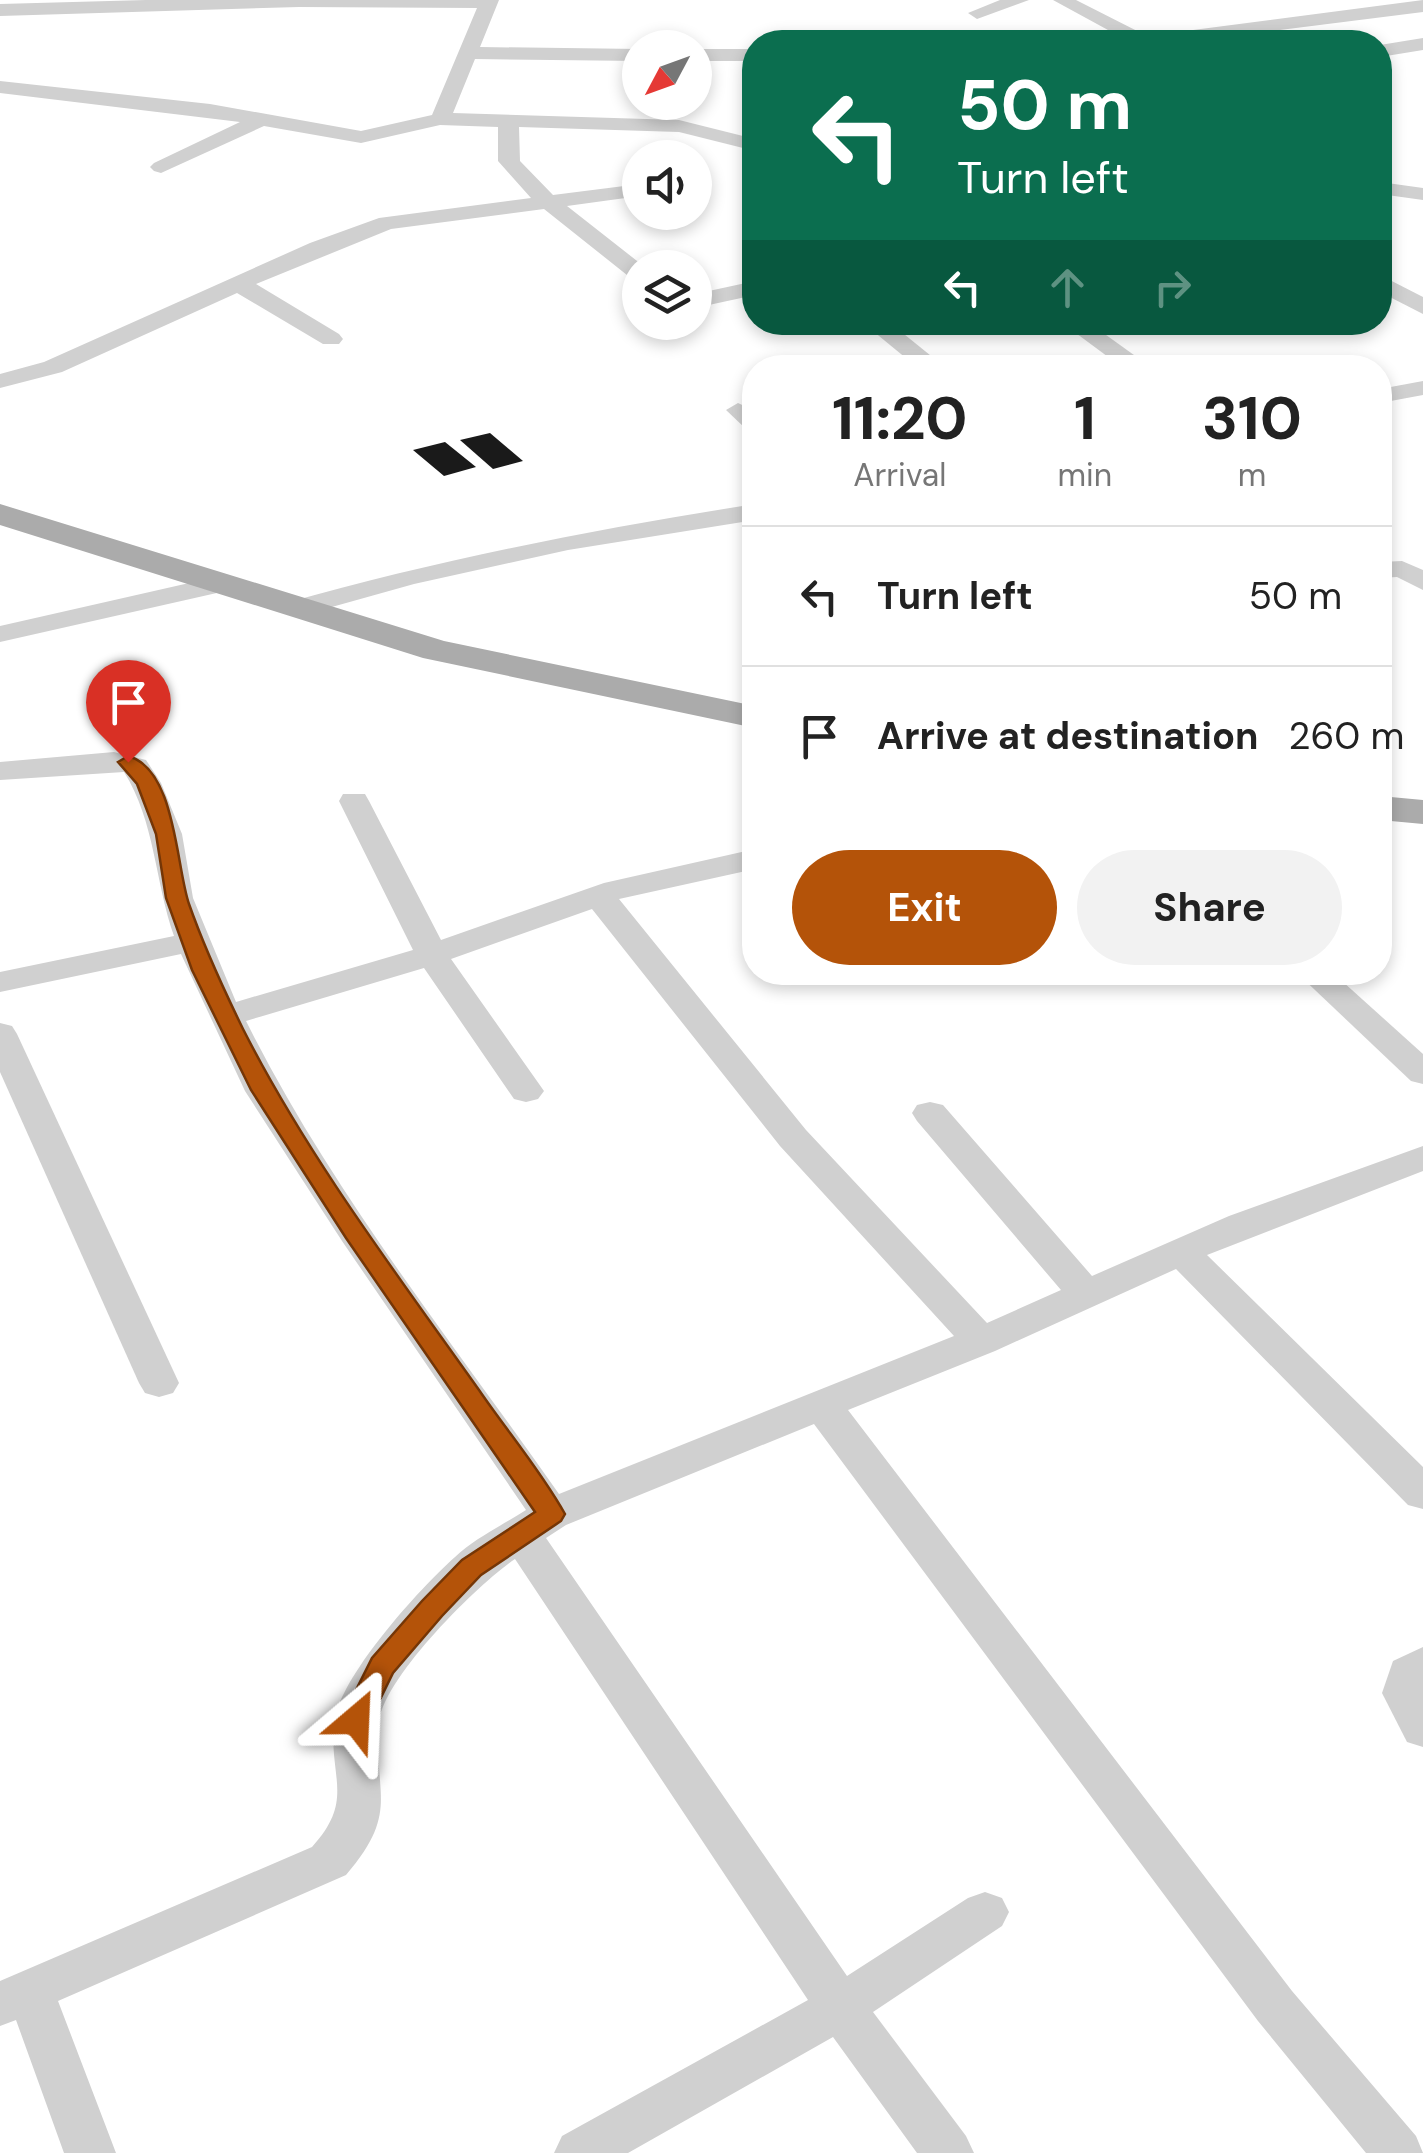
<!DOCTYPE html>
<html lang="en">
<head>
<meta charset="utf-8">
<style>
  body { margin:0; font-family:"DM Sans",sans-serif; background:#f2f2f2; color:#222; height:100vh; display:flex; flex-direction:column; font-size:38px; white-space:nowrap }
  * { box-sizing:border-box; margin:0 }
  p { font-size:32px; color:#767676 }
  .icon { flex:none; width:55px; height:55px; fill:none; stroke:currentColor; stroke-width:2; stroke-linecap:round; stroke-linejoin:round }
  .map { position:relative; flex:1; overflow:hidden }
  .details { position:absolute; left:742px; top:355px; width:650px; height:630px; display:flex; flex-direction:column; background:#fff; border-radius:40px; box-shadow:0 5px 15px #0003 }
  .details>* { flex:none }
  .guide { position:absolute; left:742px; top:30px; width:650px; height:305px; border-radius:40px; box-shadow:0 5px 15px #0003; background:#0b6e4f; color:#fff; overflow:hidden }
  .needle { width:65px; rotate:229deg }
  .controls { position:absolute; left:622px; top:30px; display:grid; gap:20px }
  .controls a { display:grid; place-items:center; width:90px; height:90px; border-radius:50%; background:#fff; box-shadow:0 5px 15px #0003; font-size:50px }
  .pin { position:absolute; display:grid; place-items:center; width:85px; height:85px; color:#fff; margin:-102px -42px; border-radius:50% 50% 50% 0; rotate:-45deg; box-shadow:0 0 10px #0007 }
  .pin .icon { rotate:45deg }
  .me { position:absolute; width:110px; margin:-55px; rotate:26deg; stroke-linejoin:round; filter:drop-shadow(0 0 8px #0008) }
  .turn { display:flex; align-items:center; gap:35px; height:210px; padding:0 50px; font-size:45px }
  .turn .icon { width:130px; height:130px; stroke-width:2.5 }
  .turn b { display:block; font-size:70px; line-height:85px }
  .lanes { display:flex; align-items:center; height:95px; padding:0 50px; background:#0003; justify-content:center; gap:50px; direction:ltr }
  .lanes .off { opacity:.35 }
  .eta { display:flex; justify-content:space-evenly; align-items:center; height:170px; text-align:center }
  .eta b { font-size:60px; font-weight:700; line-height:70px }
  .cta { display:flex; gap:20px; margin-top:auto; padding:20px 50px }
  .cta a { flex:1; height:115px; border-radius:60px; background:#b45309; color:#fff; font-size:40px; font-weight:700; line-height:115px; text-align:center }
  .cta a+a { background:#f2f2f2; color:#222 }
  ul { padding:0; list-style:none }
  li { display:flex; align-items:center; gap:30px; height:140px; padding:0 50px; border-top:2px solid #e0e0e0 }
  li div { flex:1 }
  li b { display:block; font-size:38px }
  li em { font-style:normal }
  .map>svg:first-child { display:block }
</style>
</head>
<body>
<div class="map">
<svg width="1423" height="2153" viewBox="0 0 1423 2153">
  <rect width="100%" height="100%" fill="#fff"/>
  <g fill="#1a1a1a">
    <polygon points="490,433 523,461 493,469 460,440"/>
    <polygon points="445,442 476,467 444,476 413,450"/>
  </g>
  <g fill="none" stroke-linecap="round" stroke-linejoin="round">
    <g fill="#d0d0d0" fill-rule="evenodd">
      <polygon points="146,0 499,0 480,47 640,49 640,61 475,59 453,113 679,120 755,139 755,151 679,132 519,127 520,161 553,195 640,184 640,196 567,206 646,268 640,268 640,281 632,279 544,209 391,229 256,284 339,334 343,339 339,344 323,344 237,293 62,372 0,388 0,374 44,362 310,243 379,218 531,198 498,161 498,127 440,125 361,143 264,126 161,173 154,171 150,167 154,163 240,122 0,93 0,81 210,104 361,131 432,115 477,8 299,7 0,16 0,4"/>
      <polygon points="1000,0 1029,0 977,19 968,13"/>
      <polygon points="1053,0 1076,0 1147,36 1423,0 1423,12 1184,42 1130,42"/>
      <polygon points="939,36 949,42 922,42 925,38"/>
      <polygon points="1423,38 1423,50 1380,57 1380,45"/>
      <rect x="695" y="49" width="60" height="12"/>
      <polygon points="1380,182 1423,188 1423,200 1380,194"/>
      <polygon points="1380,275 1423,297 1423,314 1380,292"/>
      <polygon points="755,281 755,295 695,308 695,294"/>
      <polygon points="862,322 889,322 946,368 918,368"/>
      <polygon points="1061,322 1088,322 1152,368 1123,368"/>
      <polygon points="1423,381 1423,395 1380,403 1380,389"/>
      <polygon points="738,403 755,411 755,432 746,429 726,410"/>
      <path d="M755,504v16l-187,30 -154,34 -118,33 -14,-8 4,-6c155,-44 310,-74 469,-99z"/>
      <polygon points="1402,561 1423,570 1423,590 1397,577 1380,578 1380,562"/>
      <polygon points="220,576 234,584 230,590 0,642 0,626"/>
      <path d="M114,752l32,8 15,23 21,51 11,64 43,104 177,-52 -74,-149 4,-7h22l4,7 72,139 163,-57 151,-34v20l-136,30 187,231 181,193 74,-33 -144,-169 -5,-8 5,-8 13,-3 13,3 149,171 137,-60 194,-70v25l-216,84 216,212v42l-15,-4 -232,-236 -181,82 -147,59 444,581 124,145 7,17h-57l-108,-132 -444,-597 -248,101 -20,13 301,438 121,-78 17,-6 17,6 7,14 -7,14 -129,86 93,124 8,17h-57l-84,-116 -205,116h-74l8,-17 246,-136 -293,-441c-37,25 -133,120 -136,164 -6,72 22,88 -33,152l-288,126 58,152h-52l-48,-133 -16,6v-45l312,-134c43,-47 17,-69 22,-123 4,-46 86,-136 121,-167 20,-19 48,-32 71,-47l-184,-269 -97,-150 -64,-137 -181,38v-20l174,-36c-19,-54 -19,-115 -50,-164l-124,8v-18zM592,909l188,237 174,190 -395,158c-108,-154 -229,-304 -313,-473l178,-53 90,131 12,3 12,-3 6,-8 -93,-132z"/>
      <polygon points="1296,972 1332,972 1423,1054 1423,1084 1411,1081"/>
      <polygon points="0,1023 12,1026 17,1034 179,1383 173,1393 159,1397 145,1393 139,1383 0,1072"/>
      <polygon points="1423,1647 1423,1747 1407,1742 1382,1693 1393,1661"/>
    </g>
    <g fill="#ababab" fill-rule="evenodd">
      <polygon points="0,504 444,641 755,706 755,728 423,658 0,525"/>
      <polygon points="1380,796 1423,800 1423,824 1380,820"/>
    </g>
  </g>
  <path fill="#b45309" stroke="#753606" stroke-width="2.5" d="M128,756c48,13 48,111 61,148 15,43 34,84 54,125 65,128 153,244 236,361 28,41 62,81 86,124l-4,7 -80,54 -39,41 -49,57 -27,55 -10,4 -10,-4 -5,-8 31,-62 50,-57 40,-41 73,-48 -189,-274 -95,-148 -59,-120 -26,-72 -10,-64 -19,-50 -19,-22z"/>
</svg>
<div class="controls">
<a><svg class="needle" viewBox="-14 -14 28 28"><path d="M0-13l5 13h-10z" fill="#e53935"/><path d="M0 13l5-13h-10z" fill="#767676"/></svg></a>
<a><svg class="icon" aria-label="sound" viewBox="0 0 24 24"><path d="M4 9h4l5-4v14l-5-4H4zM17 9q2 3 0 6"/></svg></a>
<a><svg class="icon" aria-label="layers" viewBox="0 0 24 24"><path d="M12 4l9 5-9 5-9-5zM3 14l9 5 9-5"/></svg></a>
</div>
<div class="pin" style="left:128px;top:762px;background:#d93025"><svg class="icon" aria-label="arrive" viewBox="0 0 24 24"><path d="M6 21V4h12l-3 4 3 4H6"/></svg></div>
<svg class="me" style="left:356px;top:1720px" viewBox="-20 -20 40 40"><path d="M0-17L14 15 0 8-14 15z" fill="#b45309" stroke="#fff" stroke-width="4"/></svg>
<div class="guide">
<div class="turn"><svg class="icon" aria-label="left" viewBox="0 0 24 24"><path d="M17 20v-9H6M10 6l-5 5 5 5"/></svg><div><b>50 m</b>Turn left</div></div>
<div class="lanes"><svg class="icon" aria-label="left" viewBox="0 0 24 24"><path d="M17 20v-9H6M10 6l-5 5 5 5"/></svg><svg class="icon off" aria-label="ahead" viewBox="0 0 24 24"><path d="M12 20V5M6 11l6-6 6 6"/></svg><svg class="icon off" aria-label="right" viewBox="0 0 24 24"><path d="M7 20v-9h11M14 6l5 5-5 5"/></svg></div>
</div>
<section class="details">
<div class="eta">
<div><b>11:20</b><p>Arrival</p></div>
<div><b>1</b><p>min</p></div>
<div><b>310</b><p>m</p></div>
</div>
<ul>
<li><svg class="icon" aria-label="left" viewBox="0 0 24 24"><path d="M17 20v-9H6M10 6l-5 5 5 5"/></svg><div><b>Turn left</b></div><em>50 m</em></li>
<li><svg class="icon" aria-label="arrive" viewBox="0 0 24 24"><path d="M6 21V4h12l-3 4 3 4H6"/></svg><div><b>Arrive at destination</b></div><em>260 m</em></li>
</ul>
<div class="cta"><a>Exit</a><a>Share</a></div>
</section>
</div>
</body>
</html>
